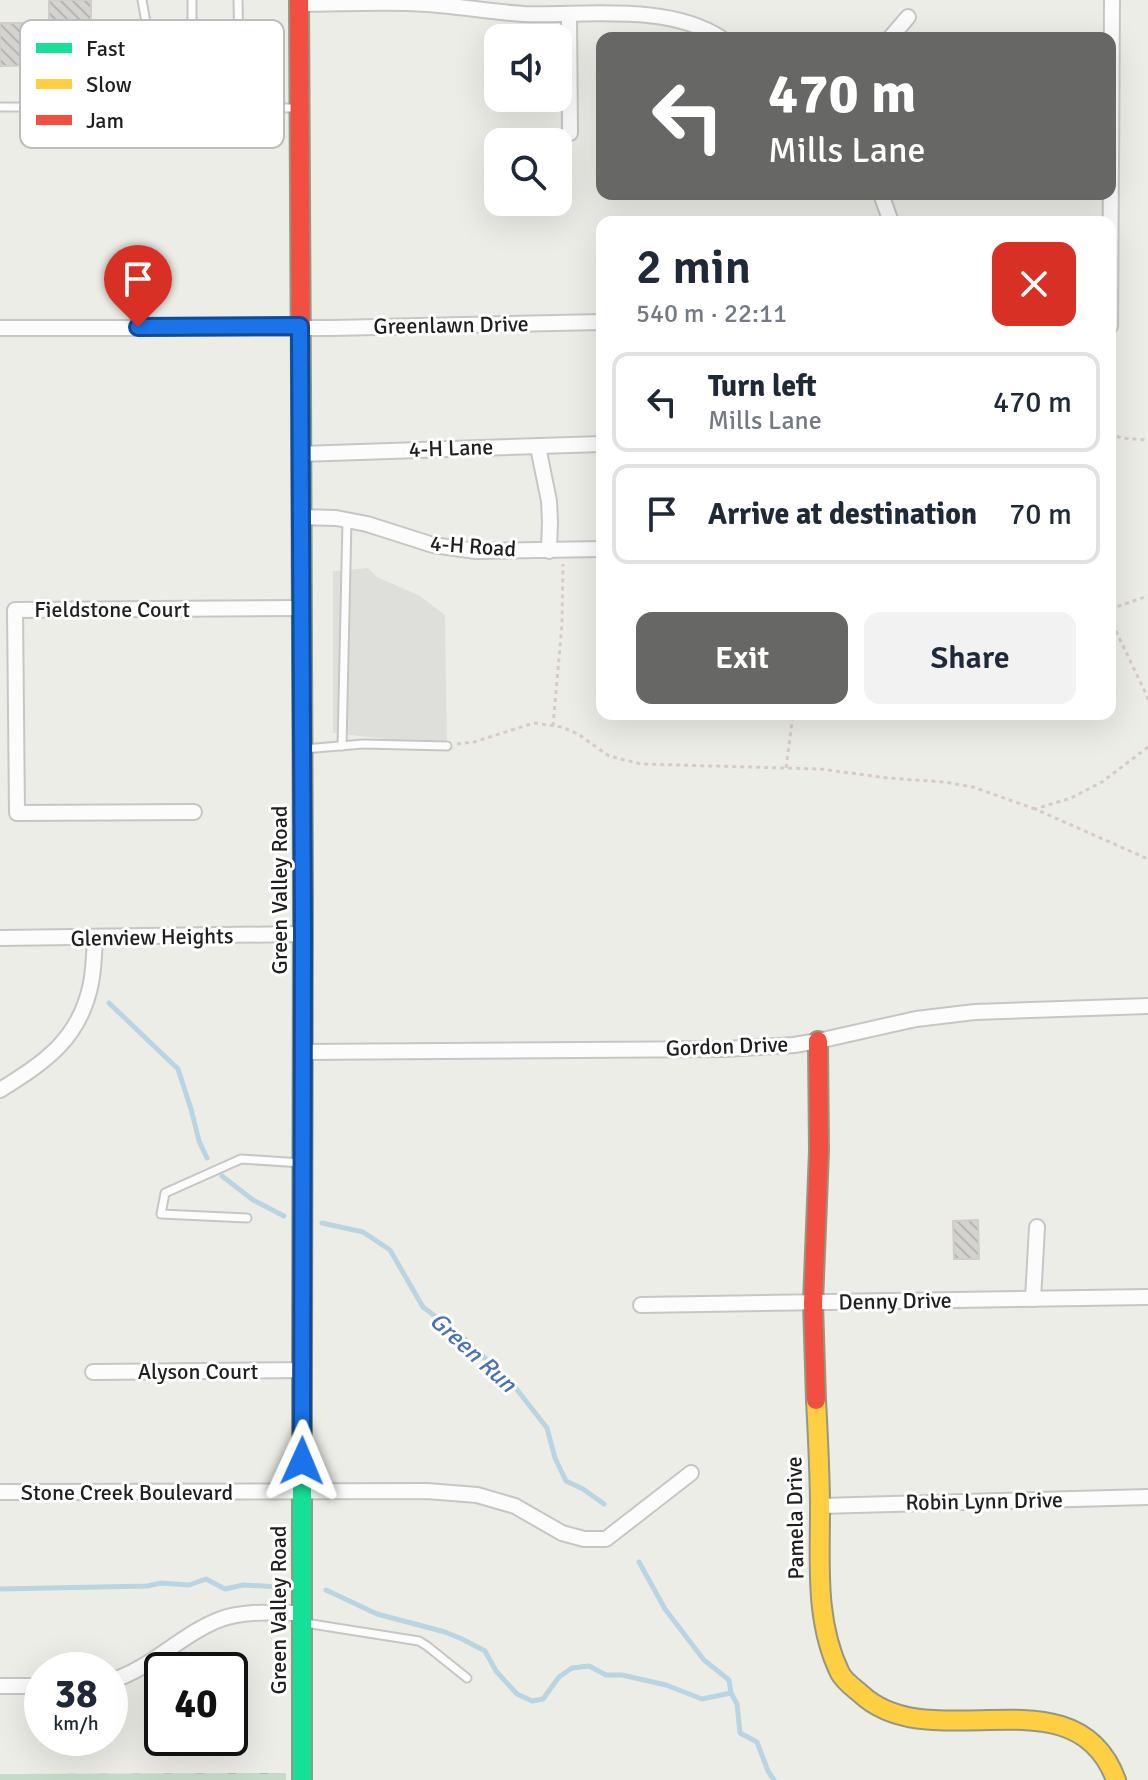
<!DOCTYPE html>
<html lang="en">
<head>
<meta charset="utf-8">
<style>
  body { margin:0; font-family:Signika,sans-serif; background:#f2f2f3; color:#1f2937; height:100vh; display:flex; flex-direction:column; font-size:30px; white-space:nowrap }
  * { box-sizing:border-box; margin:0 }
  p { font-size:26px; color:#747a83 }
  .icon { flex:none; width:44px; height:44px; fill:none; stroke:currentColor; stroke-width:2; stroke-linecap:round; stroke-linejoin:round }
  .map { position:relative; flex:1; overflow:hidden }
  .panel { position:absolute; left:596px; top:216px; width:520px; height:504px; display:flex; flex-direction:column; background:#fff; border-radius:16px; box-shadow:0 8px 32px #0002 }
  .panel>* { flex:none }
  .banner { position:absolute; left:596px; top:32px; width:520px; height:168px; border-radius:16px; box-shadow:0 8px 32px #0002; background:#676765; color:#fff; overflow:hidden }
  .fabs { position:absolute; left:484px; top:24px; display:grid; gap:16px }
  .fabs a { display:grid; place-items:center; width:88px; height:88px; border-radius:16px; background:#fff; box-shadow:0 8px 32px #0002; font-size:40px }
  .speed { position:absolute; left:24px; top:1652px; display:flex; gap:16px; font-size:40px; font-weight:700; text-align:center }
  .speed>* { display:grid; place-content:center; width:104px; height:104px; border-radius:50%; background:#fff; box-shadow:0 8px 32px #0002; line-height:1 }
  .speed small { font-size:20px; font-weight:400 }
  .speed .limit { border:4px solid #111; border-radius:12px; background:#fff; color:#111 }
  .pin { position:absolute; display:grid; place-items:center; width:68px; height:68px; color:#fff; margin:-82px -34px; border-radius:50% 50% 50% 0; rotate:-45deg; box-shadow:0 0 8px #0007 }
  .pin .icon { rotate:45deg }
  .me { position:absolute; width:88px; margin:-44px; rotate:1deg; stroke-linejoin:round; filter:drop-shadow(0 0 6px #0008) }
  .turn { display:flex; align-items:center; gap:28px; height:168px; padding:0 40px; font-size:36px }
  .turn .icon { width:104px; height:104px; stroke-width:2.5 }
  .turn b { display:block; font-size:56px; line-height:68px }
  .round { display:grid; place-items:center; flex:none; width:84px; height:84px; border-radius:16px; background:#f2f2f3 }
  .summary { display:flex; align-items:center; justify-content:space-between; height:136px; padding:0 40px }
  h1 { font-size:48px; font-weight:600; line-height:60px }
  .button { display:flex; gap:16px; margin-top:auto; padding:16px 40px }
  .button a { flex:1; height:92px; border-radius:16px; background:#676765; color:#fff; font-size:32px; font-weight:600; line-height:92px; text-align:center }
  .button a+a { background:#f2f2f3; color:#1f2937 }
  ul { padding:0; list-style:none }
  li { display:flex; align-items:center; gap:24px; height:100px; margin:0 16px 12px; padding:0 24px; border:4px solid #e0e1e3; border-radius:16px }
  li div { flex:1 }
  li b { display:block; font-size:30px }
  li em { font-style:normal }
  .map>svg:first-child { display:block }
</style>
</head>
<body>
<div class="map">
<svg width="1148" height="1780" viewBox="0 0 1148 1780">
  <defs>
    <pattern id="cemetery-stones" width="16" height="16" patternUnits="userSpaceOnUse" patternTransform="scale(2)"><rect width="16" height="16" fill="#c6dac9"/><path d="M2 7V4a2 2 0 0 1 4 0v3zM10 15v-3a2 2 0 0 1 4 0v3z" fill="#aabbac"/></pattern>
    <pattern id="building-back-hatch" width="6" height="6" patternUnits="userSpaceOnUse" patternTransform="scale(2)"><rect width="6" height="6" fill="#d4d3cf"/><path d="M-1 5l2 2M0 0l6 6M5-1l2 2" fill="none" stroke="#b6b5b1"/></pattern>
  </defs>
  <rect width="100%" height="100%" fill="#edede8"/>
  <polygon fill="url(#cemetery-stones)" points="286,1773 286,1780 0,1780 0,1774"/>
  <polygon fill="#dededb" points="368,568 377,577 420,596 445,615 447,746 333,733 333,571"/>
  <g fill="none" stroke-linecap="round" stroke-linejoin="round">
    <g stroke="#bad5e2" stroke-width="5">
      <polyline points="109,1003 178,1069 191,1109 199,1141 207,1158"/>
      <polyline points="222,1176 253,1200 284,1216"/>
      <polyline points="322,1223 363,1232 390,1250 423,1307 466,1340 515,1387 547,1428 555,1458 566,1481 583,1489 604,1504"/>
      <polyline points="639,1562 665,1609 704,1660 729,1680 731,1693 737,1704 740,1733 757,1742 768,1771 774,1780"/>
      <polyline points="0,1589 148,1586 161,1583 189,1585 206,1579 225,1589 243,1585 280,1587"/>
      <polyline points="326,1590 377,1614 445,1632 462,1639 485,1651 496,1671 517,1694 532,1701 543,1699 559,1677 572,1668 589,1666 606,1675 622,1675 666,1685 702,1699 731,1693"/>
    </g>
  </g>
  <g fill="url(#building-back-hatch)" stroke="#d1cec9" stroke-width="2">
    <polygon points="49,0 91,0 91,23 134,23 134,65 79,66 80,75 59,74 58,65 0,66 0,23 49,23"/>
    <polygon points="978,1220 979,1259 954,1259 953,1221"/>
  </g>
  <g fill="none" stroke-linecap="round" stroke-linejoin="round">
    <g stroke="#c6c6c4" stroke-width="11">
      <g id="lane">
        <polyline points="142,0 147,28 148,107"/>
        <polyline points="192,0 192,108"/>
        <polyline points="238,0 240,108"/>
        <polyline points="0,107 297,108"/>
        <polyline points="342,746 347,520"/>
        <polyline points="304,749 363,744 447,746"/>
        <polyline points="247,1218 161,1214 165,1193 241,1159 301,1163"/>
        <polyline points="305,1623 419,1641 427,1646 467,1678"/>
      </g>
    </g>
    <g stroke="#c6c6c4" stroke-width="18">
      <g id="street">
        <path d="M299,4c42,0 86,-3 128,0 32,2 65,8 97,10 62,2 143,-11 197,24"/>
        <polyline points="569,14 570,133"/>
        <polyline points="890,38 908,17"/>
        <polyline points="881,194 891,222"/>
        <polyline points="1110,326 1112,0"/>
        <polyline points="0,328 332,328 602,322"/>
        <polyline points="538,447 549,501 550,522 549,551"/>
        <polyline points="300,454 602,444"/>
        <polyline points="300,517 336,518 367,524 433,545 476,551 602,549"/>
        <polyline points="194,812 17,813 15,610 302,608"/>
        <polyline points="0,938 303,934"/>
        <polyline points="303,1052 725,1049 794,1045 818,1041 916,1019 975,1012 1148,1006"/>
        <path d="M0,1090c45,-28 80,-51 91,-107 3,-15 3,-30 4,-45"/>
        <polyline points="1033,1299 1037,1227"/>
        <polyline points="641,1305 1148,1297"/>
        <polyline points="93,1372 303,1370"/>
        <polyline points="0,1492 427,1491 477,1495 515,1506 562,1533 584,1539 606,1539 691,1473"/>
        <polyline points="820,1506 1148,1497"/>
        <path d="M110,1681c41,-12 71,-47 111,-62 25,-9 55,-6 81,-6"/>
        <polyline points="0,1686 42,1686"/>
      </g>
    </g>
    <g stroke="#93987f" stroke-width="22">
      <g id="fast">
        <polyline points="301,387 303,898"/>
        <polyline points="302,1780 302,1370"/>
      </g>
    </g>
    <g stroke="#93987f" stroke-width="22">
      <g id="slow">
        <polyline points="302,1370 303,898"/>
        <path d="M816,1400c2,37 4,73 4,110 0,54 -5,112 20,163 4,8 14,15 21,21 71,66 214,-26 255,86"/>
      </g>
    </g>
    <g stroke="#93987f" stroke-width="22">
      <g id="jam">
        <polyline points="299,0 301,387"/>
        <polyline points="816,1400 813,1303 819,1151 818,1041"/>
      </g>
    </g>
    <g stroke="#d8cbc6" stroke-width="3" stroke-dasharray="4 4" stroke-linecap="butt">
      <polyline points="1110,432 1121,438 1148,440"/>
      <polyline points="1110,609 1148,596"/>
      <polyline points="1110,626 1115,629 1147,696 1148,703"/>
      <polyline points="553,726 562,624 563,564"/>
      <polyline points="457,744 474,742 534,723 562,727 578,734 609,756 641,764 820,769 888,778 944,782 973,787 1035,809"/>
      <polyline points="1148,747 1102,782 1071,798 1035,809 1148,859"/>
      <polyline points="786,768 793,714"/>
    </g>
    <use href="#lane" stroke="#fcfcfc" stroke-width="7"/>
    <use href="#street" stroke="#fcfcfc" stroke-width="14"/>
    <use href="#fast" stroke="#16e098" stroke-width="18"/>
    <use href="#slow" stroke="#ffcf43" stroke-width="18"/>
    <use href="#jam" stroke="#f24e42" stroke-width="18"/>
  </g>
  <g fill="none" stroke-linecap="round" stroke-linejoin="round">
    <g stroke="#114b97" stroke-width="20">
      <polyline id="route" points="138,327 300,326 303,934 302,1461"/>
    </g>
    <use href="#route" stroke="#1a73e8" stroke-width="14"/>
  </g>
  <g text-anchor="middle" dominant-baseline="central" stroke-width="6" stroke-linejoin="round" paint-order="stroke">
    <g font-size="22" fill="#1f1f1f" stroke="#fff">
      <text transform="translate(451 325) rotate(-1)">Greenlawn Drive</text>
      <text transform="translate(451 448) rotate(-2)">4-H Lane</text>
      <text transform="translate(473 546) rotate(4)">4-H Road</text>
      <text x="112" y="609">Fieldstone Court</text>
      <text transform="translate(279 890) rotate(-90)">Green Valley Road</text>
      <text transform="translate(152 937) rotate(-1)">Glenview Heights</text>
      <text transform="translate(727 1046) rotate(-2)">Gordon Drive</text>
      <text transform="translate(895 1301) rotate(-1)">Denny Drive</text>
      <text x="198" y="1371">Alyson Court</text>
      <text x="127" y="1492">Stone Creek Boulevard</text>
      <text transform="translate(984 1501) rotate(-1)">Robin Lynn Drive</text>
      <text transform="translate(795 1518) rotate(-91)">Pamela Drive</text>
      <text transform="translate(278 1610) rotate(-90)">Green Valley Road</text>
    </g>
    <g font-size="24" font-style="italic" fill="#4872b3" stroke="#fff">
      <text transform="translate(473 1352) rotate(42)">Green Run</text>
    </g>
  </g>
  <rect x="20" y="20" width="264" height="128" rx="12" fill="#fff" stroke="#bcbcbc" stroke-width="2"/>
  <rect x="36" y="43" width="36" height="10" fill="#16e098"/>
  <rect x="36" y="79" width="36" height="10" fill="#ffcf43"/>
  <rect x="36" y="115" width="36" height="10" fill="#f24e42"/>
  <g font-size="22" fill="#1f1f1f">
    <text x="86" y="56">Fast</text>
    <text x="86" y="92">Slow</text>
    <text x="86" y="128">Jam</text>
  </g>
</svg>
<div class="fabs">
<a><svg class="icon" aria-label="sound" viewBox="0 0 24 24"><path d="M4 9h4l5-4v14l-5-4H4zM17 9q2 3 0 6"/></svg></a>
<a><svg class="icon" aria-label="search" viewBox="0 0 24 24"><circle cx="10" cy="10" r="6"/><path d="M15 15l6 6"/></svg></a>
</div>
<div class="speed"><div>38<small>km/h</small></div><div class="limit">40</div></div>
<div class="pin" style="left:138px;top:327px;background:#d93025"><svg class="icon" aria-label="arrive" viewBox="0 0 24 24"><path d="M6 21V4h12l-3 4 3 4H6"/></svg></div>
<svg class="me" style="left:302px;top:1461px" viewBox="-20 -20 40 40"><path d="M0-17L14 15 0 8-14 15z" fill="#1a73e8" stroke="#fff" stroke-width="4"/></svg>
<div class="banner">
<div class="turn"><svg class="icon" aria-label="left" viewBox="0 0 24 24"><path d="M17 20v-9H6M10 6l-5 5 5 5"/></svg><div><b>470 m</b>Mills Lane</div></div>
</div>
<section class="panel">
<div class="summary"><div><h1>2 min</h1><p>540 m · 22:11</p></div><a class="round" style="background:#d93025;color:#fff"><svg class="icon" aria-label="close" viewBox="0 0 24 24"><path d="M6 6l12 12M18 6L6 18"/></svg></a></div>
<ul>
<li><svg class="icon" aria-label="left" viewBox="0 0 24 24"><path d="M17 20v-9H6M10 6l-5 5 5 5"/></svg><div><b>Turn left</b><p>Mills Lane</p></div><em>470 m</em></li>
<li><svg class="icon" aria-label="arrive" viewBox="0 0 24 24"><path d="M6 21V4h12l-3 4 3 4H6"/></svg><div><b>Arrive at destination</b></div><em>70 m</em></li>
</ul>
<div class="button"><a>Exit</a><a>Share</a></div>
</section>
</div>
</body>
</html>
